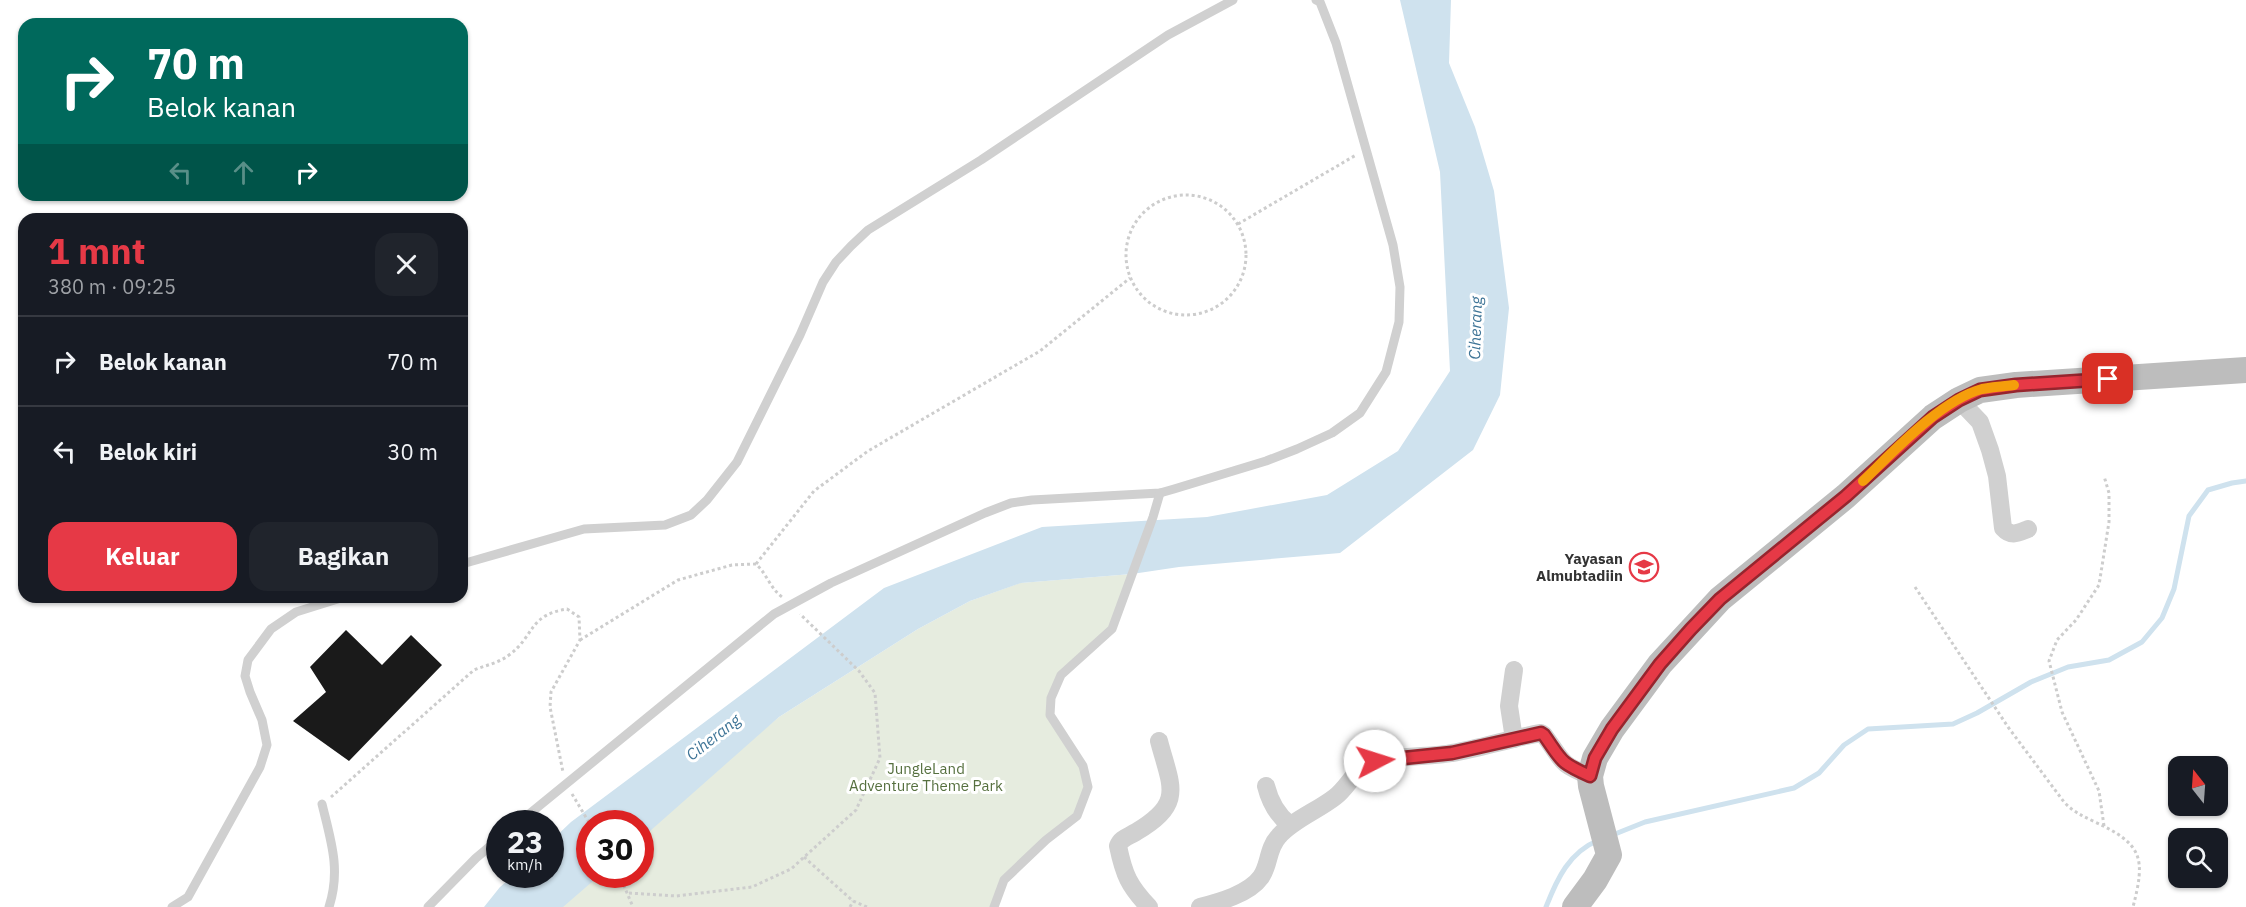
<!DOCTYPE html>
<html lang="id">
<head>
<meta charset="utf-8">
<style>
  body { margin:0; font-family:"IBM Plex Sans",sans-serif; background:#20242c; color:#f1f3f6; height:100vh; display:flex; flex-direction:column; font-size:22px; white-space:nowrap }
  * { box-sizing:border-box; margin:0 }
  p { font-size:20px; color:#9ea1a6 }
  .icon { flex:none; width:33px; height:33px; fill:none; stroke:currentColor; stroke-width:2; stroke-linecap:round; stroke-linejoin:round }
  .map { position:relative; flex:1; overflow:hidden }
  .drawer { position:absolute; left:18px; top:213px; width:450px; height:390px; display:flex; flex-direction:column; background:#171b24; border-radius:18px; box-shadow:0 2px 4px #0004 }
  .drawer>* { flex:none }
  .hud { position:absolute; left:18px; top:18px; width:450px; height:183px; border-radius:18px; box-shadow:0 2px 4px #0004; background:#00695c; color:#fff; overflow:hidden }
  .needle { width:39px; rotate:343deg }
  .buttons { position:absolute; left:2168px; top:756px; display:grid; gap:12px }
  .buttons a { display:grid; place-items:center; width:60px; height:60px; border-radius:12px; background:#171b24; box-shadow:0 2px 4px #0004; font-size:30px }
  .speed { position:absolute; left:486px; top:810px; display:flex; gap:12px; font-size:30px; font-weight:700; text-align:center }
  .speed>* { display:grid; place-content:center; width:78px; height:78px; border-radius:50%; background:#171b24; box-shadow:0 2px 4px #0004; line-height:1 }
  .speed small { font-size:15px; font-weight:400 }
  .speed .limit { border:9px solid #d22; background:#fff; color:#111 }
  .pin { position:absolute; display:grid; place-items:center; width:51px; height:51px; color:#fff; margin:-26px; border-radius:12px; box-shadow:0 3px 9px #0006 }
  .me { position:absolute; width:66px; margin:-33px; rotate:85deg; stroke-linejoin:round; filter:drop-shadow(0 0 4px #0008) }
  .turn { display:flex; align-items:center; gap:21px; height:126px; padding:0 30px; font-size:27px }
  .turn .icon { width:78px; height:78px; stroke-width:2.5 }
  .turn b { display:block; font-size:42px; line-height:51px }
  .lanes { display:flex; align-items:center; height:57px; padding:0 30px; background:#0003; justify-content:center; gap:30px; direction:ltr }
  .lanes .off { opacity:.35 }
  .round { display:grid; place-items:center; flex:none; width:63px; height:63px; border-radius:18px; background:#20242c }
  .head { display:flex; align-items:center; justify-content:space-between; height:102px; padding:0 30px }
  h1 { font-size:36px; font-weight:800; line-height:45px; color:#e63946 }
  .button { display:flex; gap:12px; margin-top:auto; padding:12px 30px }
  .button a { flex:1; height:69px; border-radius:18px; background:#e63946; color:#fff; font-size:24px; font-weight:800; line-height:69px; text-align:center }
  .button a+a { background:#20242c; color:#f1f3f6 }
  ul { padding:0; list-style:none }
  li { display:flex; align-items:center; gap:18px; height:90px; padding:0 30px; border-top:2px solid #363941 }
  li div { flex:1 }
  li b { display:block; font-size:22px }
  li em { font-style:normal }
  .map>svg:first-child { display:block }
</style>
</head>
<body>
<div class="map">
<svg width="2246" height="907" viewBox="0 0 2246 907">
  <rect width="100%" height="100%" fill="#fff"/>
  <polygon fill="#e6ecdf" points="1132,574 1112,629 1061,675 1050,715 1083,766 1088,787 1077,816 1004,880 994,907 560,907 594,875 640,874 641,831 779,717 918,629 970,601 1020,583"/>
  <polygon fill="#cfe2ee" points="1400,0 1451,0 1449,63 1475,127 1494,191 1509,308 1500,395 1473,450 1340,553 1179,567 1132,574 1021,583 970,601 918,629 779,717 641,839 640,824 590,824 590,874 600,875 563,907 484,907 500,887 514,875 550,874 551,841 571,822 884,588 1042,527 1207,517 1327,495 1398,451 1450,371 1440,172"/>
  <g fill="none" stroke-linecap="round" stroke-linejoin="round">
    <g stroke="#cfe2ee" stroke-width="5">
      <polyline points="1610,836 1645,822 1794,788 1819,773 1844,745 1868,729 1953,724 1977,713 2031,682 2068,667 2109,660 2142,642 2162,618 2174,589 2189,516 2208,490 2232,483 2246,481"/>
      <path d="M1546,907c11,-28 23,-55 53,-67"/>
    </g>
  </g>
  <polygon fill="#1a1a1a" points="346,630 382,665 411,635 442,665 349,761 293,721 326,692 310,667"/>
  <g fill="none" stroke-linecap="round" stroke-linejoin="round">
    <g stroke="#cdcdcd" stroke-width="3" stroke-dasharray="3 3" stroke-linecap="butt">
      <circle cx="1186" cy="255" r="60"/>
      <polyline points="1238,224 1356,155"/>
      <polyline points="756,564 814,491 868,451 1040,351 1130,278"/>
      <path d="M1915,587l93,140 56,75c9,10 19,14 31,20 47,22 51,35 38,85"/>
      <path d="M580,640l98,-60 54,-15 24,-1c11,10 14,24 26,33"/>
      <polyline points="572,794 590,824"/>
      <path d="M331,797l143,-127c12,-5 25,-7 35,-15 26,-19 19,-40 58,-46l12,8 1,23 -29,52 -1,15 13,65"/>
      <polyline points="2104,826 2099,791 2062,712 2049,661 2057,640 2076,620 2099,585 2109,522 2109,493 2104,476"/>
      <polyline points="804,857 853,901 867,907"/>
      <polyline points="619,874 633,907"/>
      <polyline points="629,893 676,896 752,887 791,869 856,810 880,758 875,693 859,671 800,614"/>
      <polyline points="850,907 853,901"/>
    </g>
    <g stroke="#d0d0d0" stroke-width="9">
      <polyline points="462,564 584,529 665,525 691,515 707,500 737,462 800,335 823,282 836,262 851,246 868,230 981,160 1168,35 1233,0"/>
      <path d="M322,804c9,37 19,66 7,103"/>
      <polyline points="517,824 774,614 831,583 985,513 1011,503 1032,500 1160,493 1174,489 1266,461 1297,449 1332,433 1360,413 1386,372 1399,322 1400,287 1393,245 1336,43 1320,2 1316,0"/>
      <polyline points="172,907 188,897 260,767 267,745 262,720 250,692 245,676 248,660 271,629 296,612 344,597"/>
      <polyline points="428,907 476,858 500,838"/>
      <polyline points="994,907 1004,880 1046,840 1077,816 1088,787 1083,766 1050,715 1051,698 1061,675 1112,629 1153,517 1160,493"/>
    </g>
    <g stroke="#d0d0d0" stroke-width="18">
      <path d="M1959,400l21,22 10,28 7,26 6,52c8,9 15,5 25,1"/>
      <polyline points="1514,739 1509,706 1514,670"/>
      <path d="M1266,786c4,16 11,29 24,39"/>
      <path d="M1149,907c-20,-21 -25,-32 -31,-61 3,-8 10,-9 18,-14 49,-29 35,-45 23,-91"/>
      <path d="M1200,907c19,-5 49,-13 61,-30 9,-13 6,-28 18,-41 14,-16 38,-25 56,-39 12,-9 18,-24 31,-32 15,-9 65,-8 86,-12 30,-5 59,-15 89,-20l3,2c20,27 14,28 46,41"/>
    </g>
    <polyline stroke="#bdbdbd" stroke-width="26" points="1575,907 1595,880 1609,855 1591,786 1590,776 1595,758 1612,729 1660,664 1720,599 1846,496 1933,417 1959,400 1980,390 2016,385 2246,370"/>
  </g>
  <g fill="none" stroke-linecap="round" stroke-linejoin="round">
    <g stroke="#96252e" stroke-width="15">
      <path id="route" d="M1375,761l77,-8 89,-20 3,2c19,27 15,27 46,41l5,-18 17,-29 48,-65 31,-35 29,-30 126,-103 87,-79 26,-17 21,-10 36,-5 92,-6"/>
    </g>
    <use href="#route" stroke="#e63946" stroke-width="10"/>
    <path stroke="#f59e0b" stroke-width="10" d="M1863,481c30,-29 78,-81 119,-92 10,-2 22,-3 32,-4"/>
  </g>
  <defs>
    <g id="school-ring" transform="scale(1.5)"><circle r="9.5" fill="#fff" stroke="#e63946" stroke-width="1.5"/><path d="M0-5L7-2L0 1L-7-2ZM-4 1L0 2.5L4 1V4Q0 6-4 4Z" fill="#e63946"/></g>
  </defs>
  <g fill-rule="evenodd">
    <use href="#school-ring" x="1644" y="567"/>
  </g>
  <g text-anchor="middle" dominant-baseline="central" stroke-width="6" stroke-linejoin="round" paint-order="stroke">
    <g font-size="15" font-weight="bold" fill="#333" stroke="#fff" text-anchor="end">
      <text x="1623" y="558">Yayasan<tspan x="1623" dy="17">Almubtadiin</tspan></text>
    </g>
    <g font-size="15" fill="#56703f" stroke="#fff">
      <text x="926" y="768">JungleLand<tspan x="926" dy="17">Adventure Theme Park</tspan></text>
    </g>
    <g font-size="16" font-style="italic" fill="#3f7597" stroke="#fff">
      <text transform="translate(1475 328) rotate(-88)">Ciherang</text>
      <text transform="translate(713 737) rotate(-38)">Ciherang</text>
    </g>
  </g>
</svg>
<div class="buttons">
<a><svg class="needle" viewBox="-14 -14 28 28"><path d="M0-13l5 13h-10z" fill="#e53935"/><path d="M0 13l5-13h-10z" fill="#9ea1a6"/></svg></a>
<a><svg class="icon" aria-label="search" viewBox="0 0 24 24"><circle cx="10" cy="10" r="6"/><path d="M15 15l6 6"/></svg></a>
</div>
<div class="speed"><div>23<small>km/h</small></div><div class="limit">30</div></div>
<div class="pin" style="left:2108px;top:379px;background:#d93025"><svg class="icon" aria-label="arrive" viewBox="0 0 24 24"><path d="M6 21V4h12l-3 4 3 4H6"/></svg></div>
<svg class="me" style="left:1375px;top:761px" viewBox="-20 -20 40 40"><circle r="19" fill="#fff"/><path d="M0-13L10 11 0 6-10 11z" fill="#e63946"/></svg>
<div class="hud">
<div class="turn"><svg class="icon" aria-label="right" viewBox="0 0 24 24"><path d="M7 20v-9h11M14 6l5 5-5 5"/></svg><div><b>70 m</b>Belok kanan</div></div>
<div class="lanes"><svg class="icon off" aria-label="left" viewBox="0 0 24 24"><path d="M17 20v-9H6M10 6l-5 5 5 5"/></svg><svg class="icon off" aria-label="ahead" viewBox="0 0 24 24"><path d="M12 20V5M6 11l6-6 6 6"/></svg><svg class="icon" aria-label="right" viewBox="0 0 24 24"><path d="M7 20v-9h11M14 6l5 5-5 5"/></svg></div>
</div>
<section class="drawer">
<div class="head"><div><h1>1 mnt</h1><p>380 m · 09:25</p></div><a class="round"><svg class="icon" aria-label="close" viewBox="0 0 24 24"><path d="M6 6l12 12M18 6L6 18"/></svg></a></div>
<ul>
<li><svg class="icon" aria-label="right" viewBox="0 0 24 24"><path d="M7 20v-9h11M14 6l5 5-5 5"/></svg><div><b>Belok kanan</b></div><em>70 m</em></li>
<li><svg class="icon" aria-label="left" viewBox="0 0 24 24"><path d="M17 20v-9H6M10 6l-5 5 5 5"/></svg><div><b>Belok kiri</b></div><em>30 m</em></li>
</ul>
<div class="button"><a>Keluar</a><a>Bagikan</a></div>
</section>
</div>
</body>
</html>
